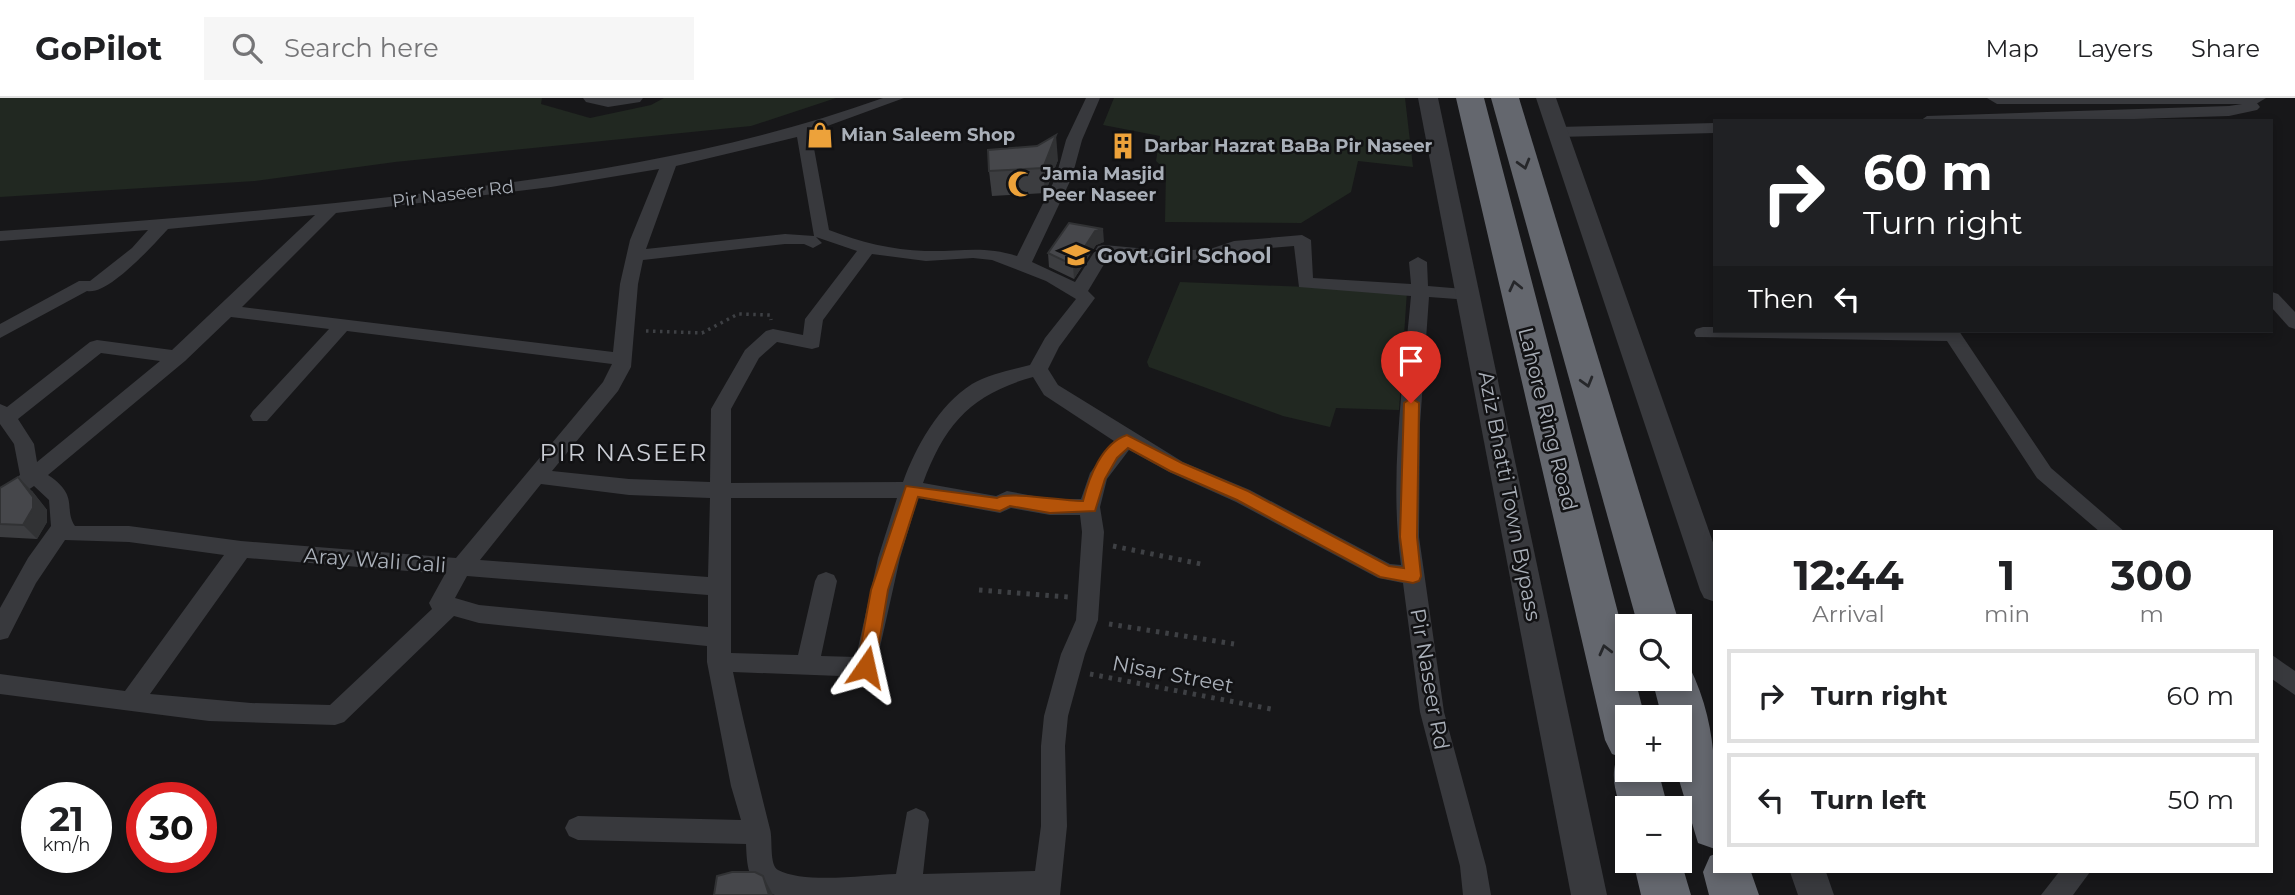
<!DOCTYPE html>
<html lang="en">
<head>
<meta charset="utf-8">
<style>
  body { margin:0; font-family:Montserrat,sans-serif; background:#f6f6f6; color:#202124; height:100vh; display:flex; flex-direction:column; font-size:26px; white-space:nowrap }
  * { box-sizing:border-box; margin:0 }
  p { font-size:23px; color:#757577 }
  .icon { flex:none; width:38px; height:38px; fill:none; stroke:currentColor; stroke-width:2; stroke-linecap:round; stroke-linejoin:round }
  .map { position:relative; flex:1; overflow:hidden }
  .panel { position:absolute; left:1713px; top:432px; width:560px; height:343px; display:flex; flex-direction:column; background:#fff; border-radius:0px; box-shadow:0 4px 10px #0003 }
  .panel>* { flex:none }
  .guide { position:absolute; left:1713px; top:21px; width:560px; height:214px; border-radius:0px; box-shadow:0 4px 10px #0003; background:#202124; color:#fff; overflow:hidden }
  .tools { position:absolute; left:1615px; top:516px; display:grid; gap:14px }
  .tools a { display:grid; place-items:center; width:77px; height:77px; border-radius:0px; background:#fff; box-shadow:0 4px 10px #0003; font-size:35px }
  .speed { position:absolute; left:21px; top:684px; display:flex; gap:14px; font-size:35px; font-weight:700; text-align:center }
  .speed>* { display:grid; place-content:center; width:91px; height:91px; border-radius:50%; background:#fff; box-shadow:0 4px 10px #0003; line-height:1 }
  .speed small { font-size:18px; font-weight:400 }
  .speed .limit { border:10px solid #d22; background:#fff; color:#111 }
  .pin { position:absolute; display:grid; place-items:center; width:60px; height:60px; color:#fff; margin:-72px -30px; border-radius:50% 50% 50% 0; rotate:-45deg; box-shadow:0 0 7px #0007 }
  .pin .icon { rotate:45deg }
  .me { position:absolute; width:77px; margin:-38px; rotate:11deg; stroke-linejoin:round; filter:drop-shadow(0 0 5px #0008) }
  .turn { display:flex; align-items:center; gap:24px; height:147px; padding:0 35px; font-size:32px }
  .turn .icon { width:91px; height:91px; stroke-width:2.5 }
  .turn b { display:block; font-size:49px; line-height:60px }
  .then { display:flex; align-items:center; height:66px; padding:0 35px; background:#0003; gap:14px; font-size:26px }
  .eta { display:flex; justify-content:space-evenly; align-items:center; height:119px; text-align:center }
  .eta b { font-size:42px; font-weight:700; line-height:49px }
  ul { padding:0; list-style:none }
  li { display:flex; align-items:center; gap:21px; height:94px; margin:0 14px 10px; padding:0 21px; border:4px solid #e0e0e0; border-radius:0px }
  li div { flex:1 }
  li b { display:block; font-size:26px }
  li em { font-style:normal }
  header { display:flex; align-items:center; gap:42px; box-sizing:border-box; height:98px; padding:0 35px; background:#fff; border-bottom:2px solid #e0e0e0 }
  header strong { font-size:33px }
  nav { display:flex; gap:38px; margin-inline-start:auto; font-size:24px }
  .search { width:490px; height:63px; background:#f6f6f6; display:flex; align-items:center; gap:18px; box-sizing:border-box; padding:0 24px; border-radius:0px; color:#757577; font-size:26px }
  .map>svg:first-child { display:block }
</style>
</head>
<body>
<header>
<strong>GoPilot</strong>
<div class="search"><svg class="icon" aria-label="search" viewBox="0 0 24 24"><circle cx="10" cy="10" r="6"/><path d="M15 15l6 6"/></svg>Search here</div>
<nav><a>Map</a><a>Layers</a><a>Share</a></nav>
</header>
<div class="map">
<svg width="2295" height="797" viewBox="0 0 2295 797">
  <rect width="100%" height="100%" fill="#171719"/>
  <g fill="#212821">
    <polygon points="0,0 542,0 541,6 590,20 651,7 664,0 836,0 751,28 395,64 255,83 0,99"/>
    <polygon points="1114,0 1405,0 1413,69 1358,63 1351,94 1301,125 1165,124 1166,72 1156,63 1160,38 1103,27"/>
    <polygon points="1180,184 1407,193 1399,312 1336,310 1330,329 1283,318 1149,269 1147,264"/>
  </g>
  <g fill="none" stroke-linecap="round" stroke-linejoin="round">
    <polyline stroke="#3e4044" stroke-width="3.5" stroke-dasharray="2.5 4.5" stroke-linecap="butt" points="646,233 702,235 738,216 770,217 771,222"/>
    <g stroke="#3e4044" stroke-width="5" stroke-dasharray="3.5 6" stroke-linecap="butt">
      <polyline points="1113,448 1201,466"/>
      <polyline points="979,492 1069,499"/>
      <polyline points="1109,526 1234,546"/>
      <polyline points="1090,576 1271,611"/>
    </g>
    <g fill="#38393d" fill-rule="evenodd">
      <path d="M883,0h21l-93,34 18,98c31,12 63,20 96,21 35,1 57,-6 92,5l39,-79 10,-37 20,-42h14l-18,42 -10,37 -40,85 43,20 23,-36 6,-1 66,6 40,-2 24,-8 68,-6 9,5 2,38 98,6 -2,-22 9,-5 9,5 1,24 48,4 3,4 -3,4 -6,2 -41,-3 -9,127 -1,113 25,175 42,154 5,29h-28l-3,-29 -40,-154 -17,-129 -25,-5 -142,-76 -67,-30 -40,-22 -22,29 -7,28 4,25 -6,88 -13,34 -17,62 -3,30 2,80 -7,69h-285c-27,-7 -28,-27 -29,-51l-168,-4 -9,-4 -4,-8 4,-8 9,-4 163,4 -10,-34 -24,-124v-16l-228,-23 -25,-7 -110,106 -9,3 -126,-4 -209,-27v-20l125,17 99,-136 -95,-13 -64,-2 -29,43 -28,55 -8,2v-32l28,-50 23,-32 -2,-26 -15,-14 -34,23v-19l20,-15 -6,-31 -14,-20v-20l7,3 83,-65 7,-2 75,10 143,-135 -147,14c-14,15 -60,67 -81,62l-87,47v-14l79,-43h11l42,-33 16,-18 -148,11v-10c140,-9 277,-21 417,-37 158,-18 315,-42 466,-96zM797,39l17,99 -29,-2 -139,15 30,-83zM659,71l-29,71 -10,44 -7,68 -371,-45 94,-94 215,-26zM816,139l41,14 -52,68 -2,16 -30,-6 -7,2 -21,19 -34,59 -1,73 -81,-3 -77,-8 66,-80 13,-24 7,-83 5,-24 142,-16h19l9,4 9,-5zM1294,148l5,41 112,9c-8,88 -22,181 -10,269l-11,-1 -140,-74 -67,-28 -125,-77 -10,-16 11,-22 36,-49 -7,-7 21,-35 61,5 42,-2 25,-8zM872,156l54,7 47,-3 19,2 54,21 30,18 -31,39 -15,27c-19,5 -41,9 -58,19 -33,21 -56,62 -69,98l-172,1v-74l28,-51 18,-16 35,7 7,-2 4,-27zM231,219l98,12 -76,82 -3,5 3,5h14l80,-90 265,33 -9,18 -147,176 -215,-17 -112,-15h-54c-12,-17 5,-30 -27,-51l137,-114zM101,255l59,8 -123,101 -3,-18 -16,-25zM1033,279l11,18 70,46 -24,32 -9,26h-31l-43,-8 -11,5 -73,-13c22,-60 49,-89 110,-106zM541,386l88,11 81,3 -2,79 -228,-17zM731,400h166l-19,60 -22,99 -35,-1 16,-75 -3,-6 -8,-3 -8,3 -3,6 -17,74 -67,-2zM918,400l82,15 11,-5 39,7h30l2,17 -6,88 -15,34 -17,62 -3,30v80l-6,45 -112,3 6,-54 -4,-8 -9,-4 -9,4 -11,62c-29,1 -92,10 -118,-4 -9,-5 -5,-31 -8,-41 -13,-52 -26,-104 -37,-157l133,5 8,-3 26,-116zM247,460l198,16 -16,29 3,6 -102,96 -79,-2 -101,-9zM467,478l241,19v32l-229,-22 -24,-7z"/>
      <polygon points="2239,0 2253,0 2260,9 2257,12 2229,18 2072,23 1920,23 1927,18 2229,8 2242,6"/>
      <polygon points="1715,25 1715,35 1558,39 1550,34 1558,29"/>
      <polygon points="2272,194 2278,196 2295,214 2295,231 2289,229 2272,210"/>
      <polygon points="1703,229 1715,229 1715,233 1959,233 2051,370 2125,434 2100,434 2037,380 1947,243 1696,239 1694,235 1696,231"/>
      <polygon points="2272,557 2295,573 2295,597 2272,581"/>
      <polygon points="2059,774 2090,774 2073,797 2041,797"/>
    </g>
    <g fill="#38393d" fill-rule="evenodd">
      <polygon points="583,0 643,0 640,4 608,9 586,4"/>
      <polygon points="1418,0 1438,0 1607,797 1571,797"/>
      <polygon points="1536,0 1556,0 1715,450 1715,504 1704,500 1700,492"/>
      <polygon points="1987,0 2266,0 2256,6 1997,6"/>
      <polygon points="1790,774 1826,774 1834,797 1798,797"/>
    </g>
    <g fill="#64676e" fill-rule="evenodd">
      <path d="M1456,0h28l144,553v28h7l10,39h-17v52h30l10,38h-40v15c-10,-20 -20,-46 -10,-67l-6,-2 -7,-14z"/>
      <polygon points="1491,0 1519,0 1680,528 1638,528"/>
      <path d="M1680,565l9,3c31,62 26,117 26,183l-17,-6 -22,-73h4v-52h-18l-10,-39h28z"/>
      <polygon points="1715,756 1715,774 1751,774 1759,797 1709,797 1703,774 1710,758"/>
      <polygon points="1680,760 1691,797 1641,797 1633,763 1680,763"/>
    </g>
  </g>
  <g fill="#3c3d40">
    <polygon points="1058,62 1045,95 992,98 989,73"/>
    <polygon points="1104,144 1096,147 1074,181 1049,169 1048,155"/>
    <polygon points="0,390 32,393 47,412 47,424 37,441 0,439"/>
  </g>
  <g fill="#313234">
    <polygon points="1056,37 1058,62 1045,95 1043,70"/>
    <polygon points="1103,131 1104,144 1096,147 1074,181 1073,167 1095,133"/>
    <polygon points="18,379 32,393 47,412 47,424 37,441 23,427"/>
    <polygon points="763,778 773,797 769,797"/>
  </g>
  <g fill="#46474b" stroke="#313234" stroke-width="2">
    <polygon points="1056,37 1043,70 989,73 988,52 1037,48"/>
    <polygon points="1069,125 1103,131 1095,133 1073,167 1048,155"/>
    <polygon points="18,379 33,399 33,410 23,427 0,426 0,390"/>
    <polygon points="732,774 755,774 763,778 769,797 714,797 717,778"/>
  </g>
  <defs><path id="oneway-chevron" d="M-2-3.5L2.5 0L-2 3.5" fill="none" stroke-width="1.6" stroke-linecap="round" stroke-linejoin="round" transform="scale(1.75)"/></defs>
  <g stroke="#26272a">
    <use href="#oneway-chevron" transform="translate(1524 66) rotate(74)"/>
    <use href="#oneway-chevron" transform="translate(1515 188) rotate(-103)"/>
    <use href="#oneway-chevron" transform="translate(1587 284) rotate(74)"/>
    <use href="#oneway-chevron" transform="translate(1605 552) rotate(-104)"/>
  </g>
  <path fill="#b45309" stroke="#753606" stroke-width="2" d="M1411,300l8,5 -2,134 4,39 -2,5 -6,2 -33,-6 -143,-77 -67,-29 -42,-23 -11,10 -12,21 -10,32 -45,2 -40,-7 -10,5 -82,-14 -30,93 -13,77 -9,8 -9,-8 14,-77 35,-104 91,12c10,-7 68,3 86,3 6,-24 19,-58 44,-66l55,28 66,28 141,75 15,2 -4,-31 4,-134z"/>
  <defs>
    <g id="shop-bare" transform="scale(2.1)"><path d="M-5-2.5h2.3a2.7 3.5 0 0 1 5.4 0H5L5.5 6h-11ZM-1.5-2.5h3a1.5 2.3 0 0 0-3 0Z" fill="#eda23a" stroke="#121214" stroke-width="2.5" paint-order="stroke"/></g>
    <g id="building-bare" transform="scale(2.1)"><path d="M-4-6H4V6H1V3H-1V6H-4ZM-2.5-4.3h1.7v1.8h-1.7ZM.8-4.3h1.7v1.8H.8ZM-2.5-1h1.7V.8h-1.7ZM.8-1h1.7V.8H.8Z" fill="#eda23a" stroke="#121214" stroke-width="2.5" paint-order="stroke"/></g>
    <g id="mosque-bare" transform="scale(2.1)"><path d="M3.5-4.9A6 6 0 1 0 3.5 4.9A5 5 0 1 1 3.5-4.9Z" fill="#eda23a" stroke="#121214" stroke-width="2.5" paint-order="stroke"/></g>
    <g id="school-bare" transform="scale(2.1)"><path d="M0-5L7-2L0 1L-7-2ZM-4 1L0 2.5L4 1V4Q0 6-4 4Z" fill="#eda23a" stroke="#121214" stroke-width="2.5" paint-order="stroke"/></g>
  </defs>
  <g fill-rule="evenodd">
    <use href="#shop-bare" x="820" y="37"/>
    <use href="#building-bare" x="1123" y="48"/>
    <use href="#mosque-bare" x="1021" y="86"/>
    <use href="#school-bare" x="1076" y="157"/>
  </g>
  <g text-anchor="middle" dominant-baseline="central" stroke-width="5" stroke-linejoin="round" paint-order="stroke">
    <g font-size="18" font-weight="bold" fill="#a9afb8" stroke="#121214" text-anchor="start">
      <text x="841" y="37">Mian Saleem Shop</text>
      <text x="1144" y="48">Darbar Hazrat BaBa Pir Naseer</text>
      <text x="1042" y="76">Jamia Masjid<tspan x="1042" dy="21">Peer Naseer</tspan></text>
    </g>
    <g font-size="18" fill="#a9afb8" stroke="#121214">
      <text transform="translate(453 96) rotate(-7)">Pir Naseer Rd</text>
    </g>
    <g font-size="21" font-weight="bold" fill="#a9afb8" stroke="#121214" text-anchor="start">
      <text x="1097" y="157">Govt.Girl School</text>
    </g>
    <g font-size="21" fill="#a9afb8" stroke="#121214">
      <text transform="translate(1548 321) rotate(76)">Lahore Ring Road</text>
      <text transform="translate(1510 398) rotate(79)">Aziz Bhatti Town Bypass</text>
      <text transform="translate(375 462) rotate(4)">Aray Wali Gali</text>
      <text transform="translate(1173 576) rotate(11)">Nisar Street</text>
      <text transform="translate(1430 581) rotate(80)">Pir Naseer Rd</text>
    </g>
    <g font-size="24" letter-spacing="2" fill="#cacdd4" stroke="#121214">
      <text x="624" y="354">PIR NASEER</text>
    </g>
  </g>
</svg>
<div class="tools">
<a><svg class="icon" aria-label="search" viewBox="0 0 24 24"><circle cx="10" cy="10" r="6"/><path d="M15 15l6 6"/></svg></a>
<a>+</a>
<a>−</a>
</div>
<div class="speed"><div>21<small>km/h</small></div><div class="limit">30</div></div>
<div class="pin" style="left:1411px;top:305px;background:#d93025"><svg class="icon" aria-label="arrive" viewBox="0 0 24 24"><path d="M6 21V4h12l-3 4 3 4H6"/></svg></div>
<svg class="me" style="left:866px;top:569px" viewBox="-20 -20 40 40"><path d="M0-17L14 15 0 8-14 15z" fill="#b45309" stroke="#fff" stroke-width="4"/></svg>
<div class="guide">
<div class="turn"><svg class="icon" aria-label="right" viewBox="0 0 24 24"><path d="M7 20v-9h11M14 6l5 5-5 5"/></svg><div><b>60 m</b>Turn right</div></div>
<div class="then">Then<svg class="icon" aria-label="left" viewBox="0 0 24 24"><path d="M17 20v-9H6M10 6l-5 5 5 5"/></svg></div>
</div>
<section class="panel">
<div class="eta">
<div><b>12:44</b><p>Arrival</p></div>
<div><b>1</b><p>min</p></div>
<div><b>300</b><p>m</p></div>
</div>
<ul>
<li><svg class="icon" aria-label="right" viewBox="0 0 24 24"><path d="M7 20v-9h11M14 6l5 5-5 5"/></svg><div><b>Turn right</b></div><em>60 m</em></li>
<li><svg class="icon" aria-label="left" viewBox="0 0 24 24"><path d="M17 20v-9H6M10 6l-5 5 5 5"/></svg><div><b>Turn left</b></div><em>50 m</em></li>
</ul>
</section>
</div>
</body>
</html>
